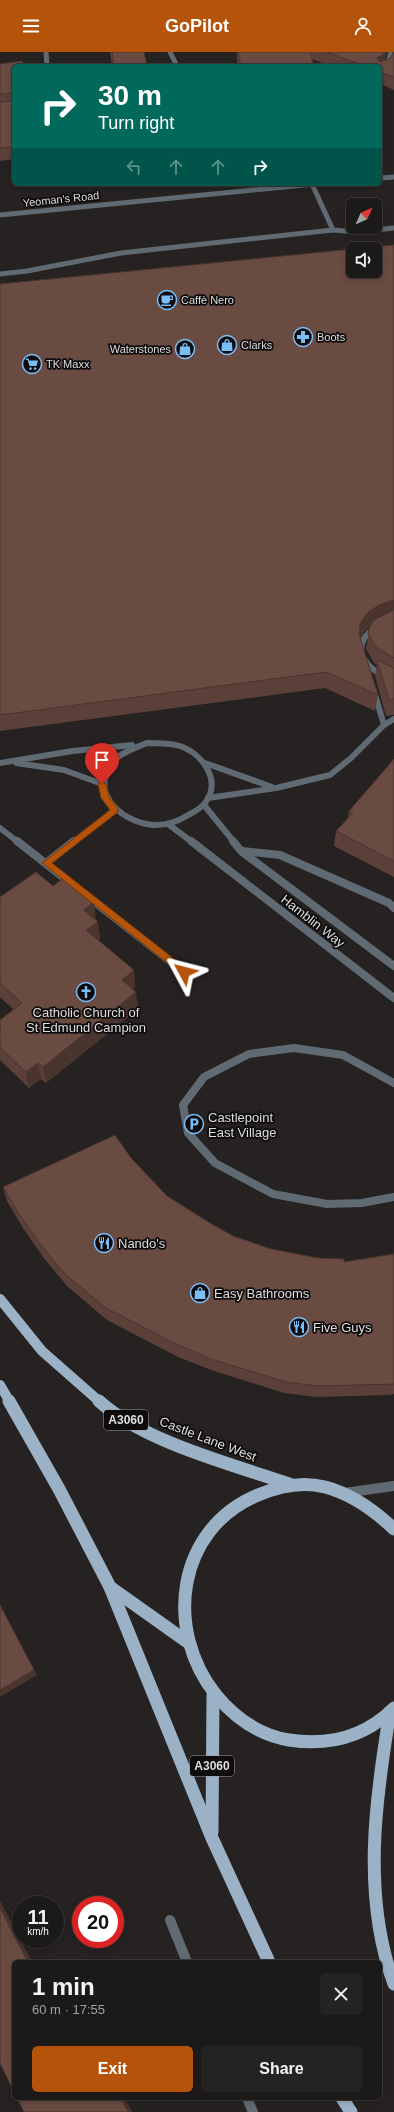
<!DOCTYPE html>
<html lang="en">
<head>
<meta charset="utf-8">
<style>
  body { margin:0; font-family:Arial,sans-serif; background:#252322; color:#f1f3f6; height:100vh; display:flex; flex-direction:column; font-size:15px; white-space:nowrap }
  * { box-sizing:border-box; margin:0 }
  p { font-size:13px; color:#a0a1a2 }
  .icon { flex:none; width:22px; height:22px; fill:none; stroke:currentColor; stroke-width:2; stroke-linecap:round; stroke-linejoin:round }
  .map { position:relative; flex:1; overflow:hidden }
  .sheet { position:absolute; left:12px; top:1908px; width:370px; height:140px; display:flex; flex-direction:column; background:#1c1a19; border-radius:6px; box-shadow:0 2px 6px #0003,0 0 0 1px #3a3838 }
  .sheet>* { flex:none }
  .guide { position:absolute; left:12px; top:12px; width:370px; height:122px; border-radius:6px; box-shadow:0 2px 6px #0003,0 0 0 1px #3a3838; background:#00695c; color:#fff; overflow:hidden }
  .needle { width:26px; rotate:45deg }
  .controls { position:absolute; left:346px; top:146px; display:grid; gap:8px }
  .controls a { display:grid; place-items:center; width:36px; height:36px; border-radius:6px; background:#1c1a19; box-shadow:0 2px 6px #0003,0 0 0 1px #3a3838; font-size:20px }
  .speed { position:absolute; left:12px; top:1844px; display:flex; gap:8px; font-size:20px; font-weight:700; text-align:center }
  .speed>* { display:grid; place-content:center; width:52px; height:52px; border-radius:50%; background:#1c1a19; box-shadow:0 2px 6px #0003,0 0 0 1px #3a3838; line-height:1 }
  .speed small { font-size:10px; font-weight:400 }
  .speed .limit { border:6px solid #d22; background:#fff; color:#111 }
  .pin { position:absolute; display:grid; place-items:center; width:34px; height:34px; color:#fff; margin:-41px -17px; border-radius:50% 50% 50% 0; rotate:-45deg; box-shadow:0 0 4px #0007 }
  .pin .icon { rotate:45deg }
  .me { position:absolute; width:44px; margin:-22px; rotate:308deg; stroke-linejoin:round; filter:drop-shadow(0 0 3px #0008) }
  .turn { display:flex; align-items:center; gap:14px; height:84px; padding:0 20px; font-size:18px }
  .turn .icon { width:52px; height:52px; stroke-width:2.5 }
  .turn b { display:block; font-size:28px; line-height:34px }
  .lanes { display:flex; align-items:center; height:38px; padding:0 20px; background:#0003; justify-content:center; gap:20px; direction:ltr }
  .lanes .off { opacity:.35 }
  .round { display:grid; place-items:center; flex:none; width:42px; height:42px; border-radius:6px; background:#252322 }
  .head { display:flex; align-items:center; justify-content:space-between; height:68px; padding:0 20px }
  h1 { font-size:24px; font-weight:700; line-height:30px }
  .action { display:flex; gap:8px; margin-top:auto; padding:8px 20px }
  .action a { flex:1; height:46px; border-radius:6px; background:#b45309; color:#fff; font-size:16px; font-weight:700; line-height:46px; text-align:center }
  .action a+a { background:#252322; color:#f1f3f6 }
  header { display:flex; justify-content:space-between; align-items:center; height:52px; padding:0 20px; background:#b45309; color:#fff; font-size:18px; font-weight:700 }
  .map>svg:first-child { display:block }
</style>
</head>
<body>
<header><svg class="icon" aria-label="menu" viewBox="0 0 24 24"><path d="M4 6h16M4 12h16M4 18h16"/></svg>GoPilot<svg class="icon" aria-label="person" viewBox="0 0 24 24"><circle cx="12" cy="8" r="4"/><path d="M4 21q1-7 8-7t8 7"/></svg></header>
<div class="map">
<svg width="394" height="2060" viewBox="0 0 394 2060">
  <rect width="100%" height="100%" fill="#252221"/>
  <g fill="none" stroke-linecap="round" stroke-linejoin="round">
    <g stroke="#5f6a73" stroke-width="5">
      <polyline points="386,17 391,0"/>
      <polyline points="333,178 356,180 394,176"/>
      <polyline points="0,222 27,219 121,201 333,178 312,132"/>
    </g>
    <g stroke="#5f6a73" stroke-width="6">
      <path d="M394,568c-46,13 -41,45 0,61"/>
      <polyline points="374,639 384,673"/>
      <path d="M147,691c11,0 23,0 33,3 23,8 42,35 25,57 -4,5 -9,8 -15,11 -11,7 -23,12 -37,11 -35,-3 -67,-37 -36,-67 7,-7 21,-11 30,-15z"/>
      <polyline points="0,711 73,699 132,693"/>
      <polyline points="16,711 64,718 102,732"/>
      <polyline points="205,711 272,735"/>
      <polyline points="208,746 276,736 330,723 351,706 384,673 394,667"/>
      <polyline points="204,753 234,790"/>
      <polyline points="168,772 192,790"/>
      <polyline points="0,776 18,790"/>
      <polyline points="73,790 115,758"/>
    </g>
    <g stroke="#5f6a73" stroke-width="8">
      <polyline points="17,789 184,920"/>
      <polyline points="191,789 394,946"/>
      <polyline points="233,789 241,799 394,914"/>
      <polyline points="242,799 280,803 389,851 394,856"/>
      <polyline points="46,811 74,789"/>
      <polyline points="394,1031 343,1003 294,996 249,1002 204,1025 183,1053 188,1081 215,1111 273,1142 327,1152 362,1151 394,1145"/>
    </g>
    <g stroke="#5f6a73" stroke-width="10">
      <polyline points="344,1441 394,1434"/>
      <polyline points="170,1868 187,1910"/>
      <polyline points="247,2046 253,2060"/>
    </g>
    <g stroke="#5f6a73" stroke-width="5">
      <polyline points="46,0 47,14"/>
      <polyline points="170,0 177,14"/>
      <polyline points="380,126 394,125"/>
      <polyline points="0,163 315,132"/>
    </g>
    <g stroke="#9bb1c5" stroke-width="10">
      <polyline points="0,1247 42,1299 100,1350"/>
      <polyline points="0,1333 10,1350"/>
    </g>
    <g stroke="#9bb1c5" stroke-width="13">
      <polyline points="9,1349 59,1437 110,1535 212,1786 269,1910"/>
      <path d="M99,1349c45,41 132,63 190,83"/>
      <path d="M394,1477c-20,-19 -42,-35 -69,-42 -23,-6 -46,-1 -67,8 -82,34 -94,135 -42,200 19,23 43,40 73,45 40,6 76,-3 105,-32"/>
      <polyline points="110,1535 186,1589"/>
      <path d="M390,1660c-15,89 -28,185 4,272"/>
      <polyline points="212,1780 213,1643"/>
      <polyline points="342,2046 351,2060"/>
    </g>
  </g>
  <g fill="#5a4039">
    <polygon points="110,0 144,0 147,14 112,14"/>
    <polygon points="237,0 387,0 384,9 391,6 394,0 394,38 380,32 380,14 330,14 312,7 314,14 238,14 237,10"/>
    <polygon points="0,12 14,14 14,107 0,109"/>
    <polygon points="394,193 394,663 386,664 375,624 377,613 374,611 366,597 370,575 365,578 360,586 378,643 375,659 325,636 0,679 0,232"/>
    <polygon points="394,707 394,825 334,794 336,779 348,766 349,759"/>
    <polygon points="53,834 96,868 98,870 100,887 98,888 134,918 135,935 133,937 138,957 46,1031 41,1027 29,1036 0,1008 0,968 14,958 0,945 0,845"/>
    <polygon points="131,1106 167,1144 210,1171 233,1184 271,1197 318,1206 344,1210 394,1202 394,1342 389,1343 316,1345 284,1341 211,1318 178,1305 107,1268 67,1234 43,1205 23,1176 7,1149 3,1135"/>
  </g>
  <g fill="#4a342e">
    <polygon points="384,0 387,0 383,14 380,16 377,6"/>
    <polygon points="394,548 394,564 376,570 365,578 358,588 360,572 367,561 379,553"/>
    <polygon points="94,850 96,868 86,876 84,858"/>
    <polygon points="98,870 100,887 88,896 86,878"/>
    <polygon points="134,918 135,935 123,945 122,928"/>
    <polygon points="136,940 138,957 46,1031 43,1015"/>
    <polygon points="38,1011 41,1027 29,1036 26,1020"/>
    <polygon points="0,1552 37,1623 0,1645"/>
    <polygon points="0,1849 32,1910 28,1910 0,1856"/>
    <polygon points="121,2046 125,2046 132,2060 128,2060"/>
  </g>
  <g fill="#694b42" stroke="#4a342e">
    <polygon points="112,0 144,0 147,14 114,14"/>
    <polygon points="238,0 310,0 314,14 241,14"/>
    <polygon points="327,0 384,0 384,2 377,6 380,10 391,6 393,0 394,0 394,25 380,20 380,14 365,14"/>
    <polygon points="22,9 24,14 14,14 14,42 13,41 0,42 0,12"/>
    <polygon points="14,48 14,95 0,96 0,50 13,49"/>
    <polygon points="394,193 394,548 379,553 367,561 360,572 359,582 378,643 326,620 0,663 0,232 353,197 353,219 375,219 375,197 355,197"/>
    <polygon points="394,558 394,606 376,595 368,581 370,574 374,568"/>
    <polygon points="377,608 394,616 394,647 389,648"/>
    <polygon points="394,707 394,809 336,779 353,761 349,759"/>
    <polygon points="36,820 53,834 65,825 94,850 84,858 98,870 86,878 134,918 122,928 136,940 43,1015 38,1011 26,1020 0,995 0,975 1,974 0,974 0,968 22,951 0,931 0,845"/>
    <polygon points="115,1083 131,1106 167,1144 210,1171 233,1184 271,1197 318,1206 344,1207 344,1210 394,1202 394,1332 318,1334 286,1330 211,1307 178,1293 106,1256 64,1221 40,1192 19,1162 3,1135"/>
    <polygon points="0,1553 34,1618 0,1638"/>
    <polygon points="0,1856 28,1910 14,1910 14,2040 0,2011"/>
    <polygon points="17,2046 119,2046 119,2047 121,2046 128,2060 24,2060"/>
  </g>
  <polygon fill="#b45309" stroke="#753606" points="102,729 106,732 109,745 118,756 118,760 52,811 187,917 187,922 181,922 42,811 110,758 101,746 98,732"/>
  <defs>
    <g id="cafe-ring" transform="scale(1)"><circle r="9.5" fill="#0d0b0b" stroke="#7abef8" stroke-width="1.5"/><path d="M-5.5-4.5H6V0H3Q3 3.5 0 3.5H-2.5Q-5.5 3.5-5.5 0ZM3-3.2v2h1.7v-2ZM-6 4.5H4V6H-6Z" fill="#7abef8"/></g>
    <g id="pharmacy-ring" transform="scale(1)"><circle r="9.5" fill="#0d0b0b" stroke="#7abef8" stroke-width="1.5"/><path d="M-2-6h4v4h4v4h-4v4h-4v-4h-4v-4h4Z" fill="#7abef8"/></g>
    <g id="shop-ring" transform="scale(1)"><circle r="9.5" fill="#0d0b0b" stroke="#7abef8" stroke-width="1.5"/><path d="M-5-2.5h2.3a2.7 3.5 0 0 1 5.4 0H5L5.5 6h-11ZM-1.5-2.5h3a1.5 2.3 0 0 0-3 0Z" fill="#7abef8"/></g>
    <g id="supermarket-ring" transform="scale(1)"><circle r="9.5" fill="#0d0b0b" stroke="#7abef8" stroke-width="1.5"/><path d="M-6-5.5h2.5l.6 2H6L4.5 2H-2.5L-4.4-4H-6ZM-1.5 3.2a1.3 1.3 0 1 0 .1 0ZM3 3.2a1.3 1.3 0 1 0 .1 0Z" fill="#7abef8"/></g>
    <g id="church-ring" transform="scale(1)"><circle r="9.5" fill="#0d0b0b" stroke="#7abef8" stroke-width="1.5"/><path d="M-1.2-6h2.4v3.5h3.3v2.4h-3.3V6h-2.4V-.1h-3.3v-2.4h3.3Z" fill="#7abef8"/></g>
    <g id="parking-ring" transform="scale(1)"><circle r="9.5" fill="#0d0b0b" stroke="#7abef8" stroke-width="1.5"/><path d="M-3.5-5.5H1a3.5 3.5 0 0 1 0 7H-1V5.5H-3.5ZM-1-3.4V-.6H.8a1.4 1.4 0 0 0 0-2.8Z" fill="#7abef8"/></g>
    <g id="restaurant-ring" transform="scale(1)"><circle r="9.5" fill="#0d0b0b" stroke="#7abef8" stroke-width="1.5"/><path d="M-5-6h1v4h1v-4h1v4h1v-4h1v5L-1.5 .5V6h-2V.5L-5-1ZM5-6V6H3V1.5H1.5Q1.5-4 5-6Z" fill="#7abef8"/></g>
  </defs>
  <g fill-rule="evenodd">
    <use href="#cafe-ring" x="167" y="248"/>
    <use href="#pharmacy-ring" x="303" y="285"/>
    <use href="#shop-ring" x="227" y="293"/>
    <use href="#shop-ring" x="185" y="297"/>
    <use href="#supermarket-ring" x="32" y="312"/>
    <use href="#church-ring" x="86" y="940"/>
    <use href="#parking-ring" x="194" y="1072"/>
    <use href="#restaurant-ring" x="104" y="1191"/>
    <use href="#shop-ring" x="200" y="1241"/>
    <use href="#restaurant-ring" x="299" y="1275"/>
  </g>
  <g text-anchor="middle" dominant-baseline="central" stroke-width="3.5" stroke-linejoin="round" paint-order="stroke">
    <g font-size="11" fill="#dfdddd" stroke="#0d0b0b">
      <text transform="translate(61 147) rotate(-6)">Yeoman's Road</text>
    </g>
    <g font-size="11" fill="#dfdddd" stroke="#0d0b0b" text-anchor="start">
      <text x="181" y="248">Caffè Nero</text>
      <text x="317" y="285">Boots</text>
      <text x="241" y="293">Clarks</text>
      <text x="171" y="297" text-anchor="end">Waterstones</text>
      <text x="46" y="312">TK Maxx</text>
    </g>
    <g fill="#0d0b0b" stroke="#a09e9e" stroke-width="1">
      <rect x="104" y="1358" width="44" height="20" rx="3"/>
      <rect x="190" y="1704" width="44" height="20" rx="3"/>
    </g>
    <g font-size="12" font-weight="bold" fill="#dfdddd">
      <text x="126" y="1368">A3060</text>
      <text x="212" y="1714">A3060</text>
    </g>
    <g font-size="13" fill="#dfdddd" stroke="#0d0b0b">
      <text transform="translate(313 869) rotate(38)">Hamblin Way</text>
      <text transform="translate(208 1387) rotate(21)">Castle Lane West</text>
    </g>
    <g font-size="13" fill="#dfdddd" stroke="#0d0b0b" text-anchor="start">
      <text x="86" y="960" text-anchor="middle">Catholic Church of<tspan x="86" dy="15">St Edmund Campion</tspan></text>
      <text x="208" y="1065">Castlepoint<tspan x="208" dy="15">East Village</tspan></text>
      <text x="118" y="1191">Nando's</text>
      <text x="214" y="1241">Easy Bathrooms</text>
      <text x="313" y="1275">Five Guys</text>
    </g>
  </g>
</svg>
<div class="controls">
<a><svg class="needle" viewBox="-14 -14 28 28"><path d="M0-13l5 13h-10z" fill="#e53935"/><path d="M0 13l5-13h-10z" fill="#a0a1a2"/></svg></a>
<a><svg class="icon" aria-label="sound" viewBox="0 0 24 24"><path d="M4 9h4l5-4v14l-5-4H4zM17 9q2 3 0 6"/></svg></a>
</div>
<div class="speed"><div>11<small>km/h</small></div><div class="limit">20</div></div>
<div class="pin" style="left:102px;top:732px;background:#d93025"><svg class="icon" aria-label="arrive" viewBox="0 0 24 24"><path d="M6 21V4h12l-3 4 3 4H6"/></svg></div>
<svg class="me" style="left:184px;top:920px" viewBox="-20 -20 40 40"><path d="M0-17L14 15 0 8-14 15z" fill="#b45309" stroke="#fff" stroke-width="4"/></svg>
<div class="guide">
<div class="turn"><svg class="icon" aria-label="right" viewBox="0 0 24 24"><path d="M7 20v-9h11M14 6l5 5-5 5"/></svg><div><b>30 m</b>Turn right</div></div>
<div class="lanes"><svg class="icon off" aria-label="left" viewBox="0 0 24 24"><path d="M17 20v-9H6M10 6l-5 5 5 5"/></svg><svg class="icon off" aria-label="ahead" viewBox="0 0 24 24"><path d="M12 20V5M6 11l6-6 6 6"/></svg><svg class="icon off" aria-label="ahead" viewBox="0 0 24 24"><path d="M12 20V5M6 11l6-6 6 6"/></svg><svg class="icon" aria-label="right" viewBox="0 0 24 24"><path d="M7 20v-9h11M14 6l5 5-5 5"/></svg></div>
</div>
<section class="sheet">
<div class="head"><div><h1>1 min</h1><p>60 m · 17:55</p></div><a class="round"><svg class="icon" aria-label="close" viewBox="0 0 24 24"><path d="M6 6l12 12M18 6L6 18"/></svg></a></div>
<div class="action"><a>Exit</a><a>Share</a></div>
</section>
</div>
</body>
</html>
